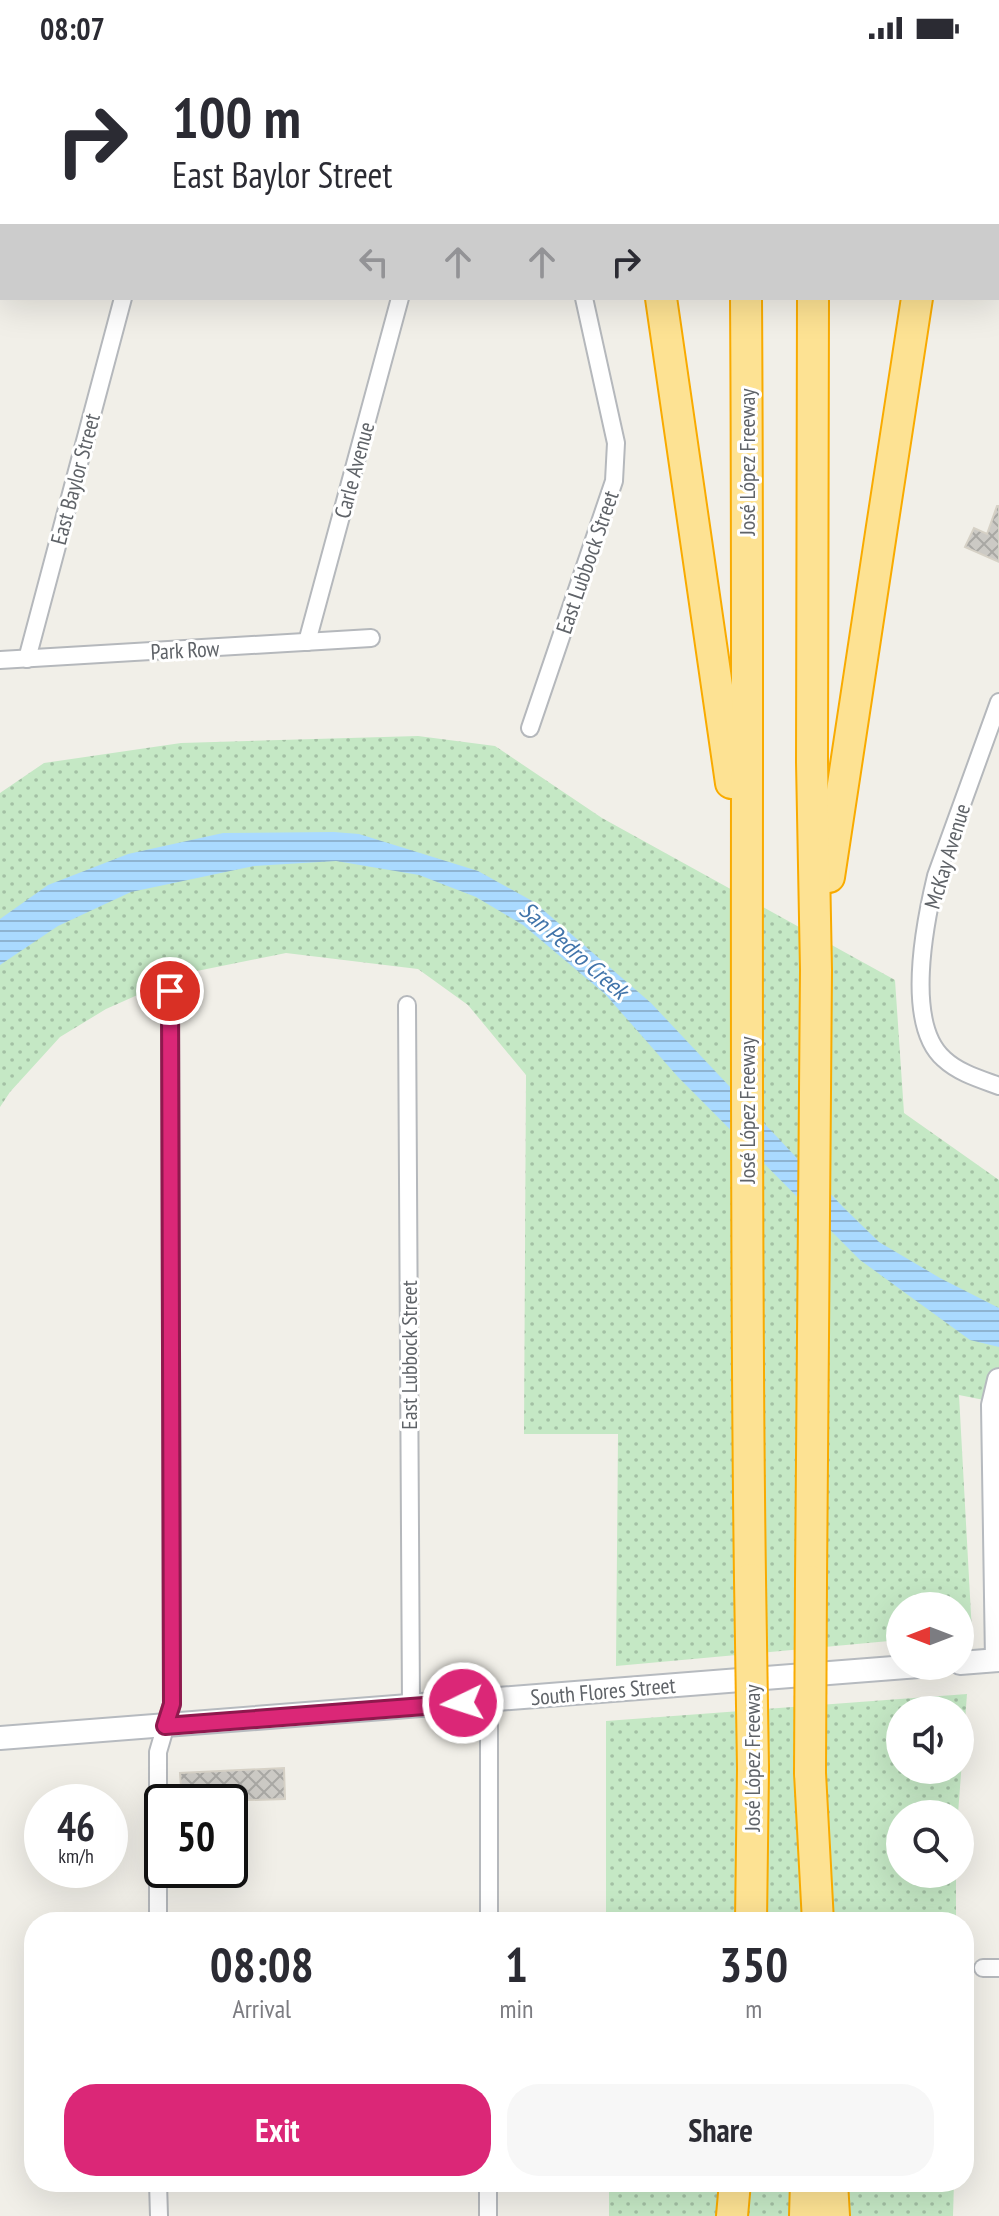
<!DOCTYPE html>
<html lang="en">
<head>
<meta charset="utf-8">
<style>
  body { margin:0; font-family:"PT Sans Narrow",sans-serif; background:#f7f7f7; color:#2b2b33; height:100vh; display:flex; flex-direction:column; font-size:30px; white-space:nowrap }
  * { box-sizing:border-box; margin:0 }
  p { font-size:26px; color:#7c7c81 }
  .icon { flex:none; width:44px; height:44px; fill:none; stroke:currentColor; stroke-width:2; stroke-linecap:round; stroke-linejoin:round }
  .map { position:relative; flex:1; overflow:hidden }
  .drawer { position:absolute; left:24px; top:1856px; width:950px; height:280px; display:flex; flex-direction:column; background:#fff; border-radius:32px; box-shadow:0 8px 32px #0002 }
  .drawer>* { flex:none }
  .hud { position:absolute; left:0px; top:0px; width:1000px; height:244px; box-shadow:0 8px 32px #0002; background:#fff; color:#2b2b33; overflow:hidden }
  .needle { width:52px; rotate:270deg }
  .controls { position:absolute; left:886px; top:1536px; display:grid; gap:16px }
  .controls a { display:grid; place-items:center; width:88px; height:88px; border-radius:50%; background:#fff; box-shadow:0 8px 32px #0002; font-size:40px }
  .speed { position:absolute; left:24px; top:1728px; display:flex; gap:16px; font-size:40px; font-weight:700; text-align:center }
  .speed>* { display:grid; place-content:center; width:104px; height:104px; border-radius:50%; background:#fff; box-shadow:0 8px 32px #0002; line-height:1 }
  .speed small { font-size:20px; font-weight:400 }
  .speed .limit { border:4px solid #111; border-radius:12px; background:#fff; color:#111 }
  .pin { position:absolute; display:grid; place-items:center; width:68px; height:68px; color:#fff; margin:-34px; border:4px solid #fff; border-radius:50%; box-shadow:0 2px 8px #0007 }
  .me { position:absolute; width:88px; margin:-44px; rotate:266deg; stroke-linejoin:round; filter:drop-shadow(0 0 6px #0008) }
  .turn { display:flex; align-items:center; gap:28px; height:168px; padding:0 40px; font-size:36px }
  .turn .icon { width:104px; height:104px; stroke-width:2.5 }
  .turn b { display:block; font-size:56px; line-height:68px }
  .lanes { display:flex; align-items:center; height:76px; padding:0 40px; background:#0003; justify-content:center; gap:40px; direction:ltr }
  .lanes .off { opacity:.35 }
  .eta { display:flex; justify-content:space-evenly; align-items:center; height:136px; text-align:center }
  .eta b { font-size:48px; font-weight:600; line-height:56px }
  .primary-button { display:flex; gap:16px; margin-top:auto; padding:16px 40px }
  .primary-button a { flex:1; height:92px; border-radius:32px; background:#db2777; color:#fff; font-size:32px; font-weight:600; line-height:92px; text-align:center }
  .primary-button a+a { background:#f7f7f7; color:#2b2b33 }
  .status { display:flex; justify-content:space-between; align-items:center; height:56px; padding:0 40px; background:#fff; direction:ltr }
  .status svg { height:22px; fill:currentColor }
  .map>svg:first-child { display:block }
</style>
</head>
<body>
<div class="status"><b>08:07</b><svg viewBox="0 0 49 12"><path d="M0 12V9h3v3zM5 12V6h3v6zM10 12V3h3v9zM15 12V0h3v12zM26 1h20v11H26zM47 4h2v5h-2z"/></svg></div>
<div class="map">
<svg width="999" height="2160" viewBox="0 0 999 2160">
  <defs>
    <pattern id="grass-dots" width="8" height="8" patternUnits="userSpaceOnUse" patternTransform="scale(2)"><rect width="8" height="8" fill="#c5e8c5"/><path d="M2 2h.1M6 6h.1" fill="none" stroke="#a3c0a4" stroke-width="1.8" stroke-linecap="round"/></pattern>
    <pattern id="water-rules" width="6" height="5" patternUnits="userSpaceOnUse" patternTransform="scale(2)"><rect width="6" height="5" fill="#aadaff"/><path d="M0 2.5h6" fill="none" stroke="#8eb4d2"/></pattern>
    <pattern id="building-cross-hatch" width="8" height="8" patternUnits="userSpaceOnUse" patternTransform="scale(2)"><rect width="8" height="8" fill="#cccac5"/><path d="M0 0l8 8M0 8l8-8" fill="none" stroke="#a9a8a4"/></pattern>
  </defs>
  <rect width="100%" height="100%" fill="#f1efe8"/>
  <g fill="url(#grass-dots)" fill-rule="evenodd">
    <polygon points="418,680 495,690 602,762 895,924 904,1057 999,1124 999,1347 959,1339 972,1577 960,1578 960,1550 900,1550 900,1584 616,1610 618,1378 524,1378 526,1019 468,949 418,913 286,897 187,917 106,953 60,981 10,1036 0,1051 0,737 44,707 181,687"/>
    <path d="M967,1638l-9,120h-58v60h56v48h-350v-201zM900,1654h60v60h-60z"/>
    <polygon points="609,2126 954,2126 953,2160 609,2160"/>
  </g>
  <polygon fill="url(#water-rules)" points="334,776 359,778 478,815 534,846 651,947 843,1151 879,1186 940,1222 999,1252 999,1291 970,1284 860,1204 678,1021 605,938 523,869 476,841 419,819 336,805 254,810 131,836 58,870 0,909 0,863 48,829 128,798 223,777"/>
  <g fill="url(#building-cross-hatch)" stroke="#d6d1c6" stroke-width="2">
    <polygon points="997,450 999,450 999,506 965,491 974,472 987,478"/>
    <polygon points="284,1712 285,1743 182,1746 180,1717"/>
  </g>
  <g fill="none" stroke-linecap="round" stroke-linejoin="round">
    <g stroke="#b5b8bc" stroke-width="20">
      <g id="street">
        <polyline points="186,0 194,2"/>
        <polyline points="466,2 467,0"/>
        <polyline points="601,2 602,0"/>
        <polyline points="998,175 999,175"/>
        <polyline points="307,586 400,242"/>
        <polyline points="27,603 123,242"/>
        <polyline points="0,604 371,582"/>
        <path d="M999,646l-63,174c-11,46 -32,148 8,183 15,14 36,20 55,27"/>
        <polyline points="530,672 614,425 616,387 584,242"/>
        <polyline points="407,949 411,1650"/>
        <polyline points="489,1645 489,1866"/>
        <polyline points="158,1866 158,1696 172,1648 170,935"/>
        <polyline points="983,1912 999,1912"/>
        <polyline points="158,2126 159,2160"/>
        <polyline points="488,2160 488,2126"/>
      </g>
    </g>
    <g stroke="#b6babf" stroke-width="26">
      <g id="secondary">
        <polyline points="997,1604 993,1349 999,1324"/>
        <polyline points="960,1607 999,1604"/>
        <polyline points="0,1682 919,1610"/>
      </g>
    </g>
    <g stroke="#f9ab00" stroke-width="34">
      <g id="highway">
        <polyline points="637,0 637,2"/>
        <polyline points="930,0 931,2"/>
        <polyline points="747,2 747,0"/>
        <polyline points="813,2 813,0"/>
        <polyline points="661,242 731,727"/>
        <path d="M746,242c3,427 -2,854 4,1281"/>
        <path d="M829,821c28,-193 59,-386 88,-579"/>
        <polyline points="811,1525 816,914 812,706 813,242"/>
        <polyline points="810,1717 818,1866"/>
        <polyline points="751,1866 753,1713"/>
        <polyline points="832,2126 834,2160"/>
        <polyline points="732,2160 735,2126"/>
        <polyline points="805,2160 806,2126"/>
      </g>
    </g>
    <use href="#street" stroke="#fff" stroke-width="16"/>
    <use href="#secondary" stroke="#fff" stroke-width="22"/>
    <use href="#highway" stroke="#fde293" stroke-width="30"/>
    <g stroke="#f9ab00" stroke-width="34" stroke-linecap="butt">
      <g id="highway-bridge">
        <polyline points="750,1523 753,1713"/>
        <polyline points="810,1717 811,1525"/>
      </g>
    </g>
    <use href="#highway-bridge" stroke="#fde293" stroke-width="30"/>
  </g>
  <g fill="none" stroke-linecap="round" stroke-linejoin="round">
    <g stroke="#8e194d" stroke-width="20">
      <polyline id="route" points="170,935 172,1648 165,1670 463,1647"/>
    </g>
    <use href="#route" stroke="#db2777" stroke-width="14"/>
  </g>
  <g text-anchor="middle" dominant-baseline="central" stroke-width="6" stroke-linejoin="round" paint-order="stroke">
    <g font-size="22" fill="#5f6368" stroke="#fff">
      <text transform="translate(747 406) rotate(-90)">José López Freeway</text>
      <text transform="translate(354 414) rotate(-75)">Carle Avenue</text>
      <text transform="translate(75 423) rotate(-75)">East Baylor Street</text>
      <text transform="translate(587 506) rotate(-71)">East Lubbock Street</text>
      <text transform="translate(185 594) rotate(-3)">Park Row</text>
      <text transform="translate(947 800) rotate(-73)">McKay Avenue</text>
      <text transform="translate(747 1054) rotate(-90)">José López Freeway</text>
      <text transform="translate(409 1299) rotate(-90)">East Lubbock Street</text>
      <text transform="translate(603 1635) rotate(-5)">South Flores Street</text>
      <text transform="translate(752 1702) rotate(-90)">José López Freeway</text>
    </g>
    <g font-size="24" font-style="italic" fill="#4174aa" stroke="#fff">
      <text transform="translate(574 894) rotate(41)">San Pedro Creek</text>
    </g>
  </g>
</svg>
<div class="controls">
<a><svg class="needle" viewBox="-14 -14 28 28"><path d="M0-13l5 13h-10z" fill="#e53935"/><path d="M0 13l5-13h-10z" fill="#7c7c81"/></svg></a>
<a><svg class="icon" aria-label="sound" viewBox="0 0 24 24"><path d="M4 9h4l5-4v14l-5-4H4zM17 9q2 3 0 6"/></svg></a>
<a><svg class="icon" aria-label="search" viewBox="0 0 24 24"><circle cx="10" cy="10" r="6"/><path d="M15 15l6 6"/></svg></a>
</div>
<div class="speed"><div>46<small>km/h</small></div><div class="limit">50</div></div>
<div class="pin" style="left:170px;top:935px;background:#d93025"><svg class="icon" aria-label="arrive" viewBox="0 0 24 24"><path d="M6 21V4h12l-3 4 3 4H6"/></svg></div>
<svg class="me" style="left:463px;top:1647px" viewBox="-20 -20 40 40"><circle r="17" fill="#db2777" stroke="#fff" stroke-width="3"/><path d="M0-11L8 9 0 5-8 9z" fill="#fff"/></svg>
<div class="hud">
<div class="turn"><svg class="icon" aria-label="right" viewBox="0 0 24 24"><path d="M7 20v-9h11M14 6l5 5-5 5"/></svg><div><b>100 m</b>East Baylor Street</div></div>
<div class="lanes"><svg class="icon off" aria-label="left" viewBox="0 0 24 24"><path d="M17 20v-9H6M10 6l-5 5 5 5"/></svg><svg class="icon off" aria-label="ahead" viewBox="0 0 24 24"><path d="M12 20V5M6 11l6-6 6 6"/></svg><svg class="icon off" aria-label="ahead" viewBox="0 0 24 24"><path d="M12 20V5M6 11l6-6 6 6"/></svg><svg class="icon" aria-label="right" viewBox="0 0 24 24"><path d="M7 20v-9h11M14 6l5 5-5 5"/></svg></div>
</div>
<section class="drawer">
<div class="eta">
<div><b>08:08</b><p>Arrival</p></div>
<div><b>1</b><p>min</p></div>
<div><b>350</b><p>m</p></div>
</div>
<div class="primary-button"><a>Exit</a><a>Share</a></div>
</section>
</div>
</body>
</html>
